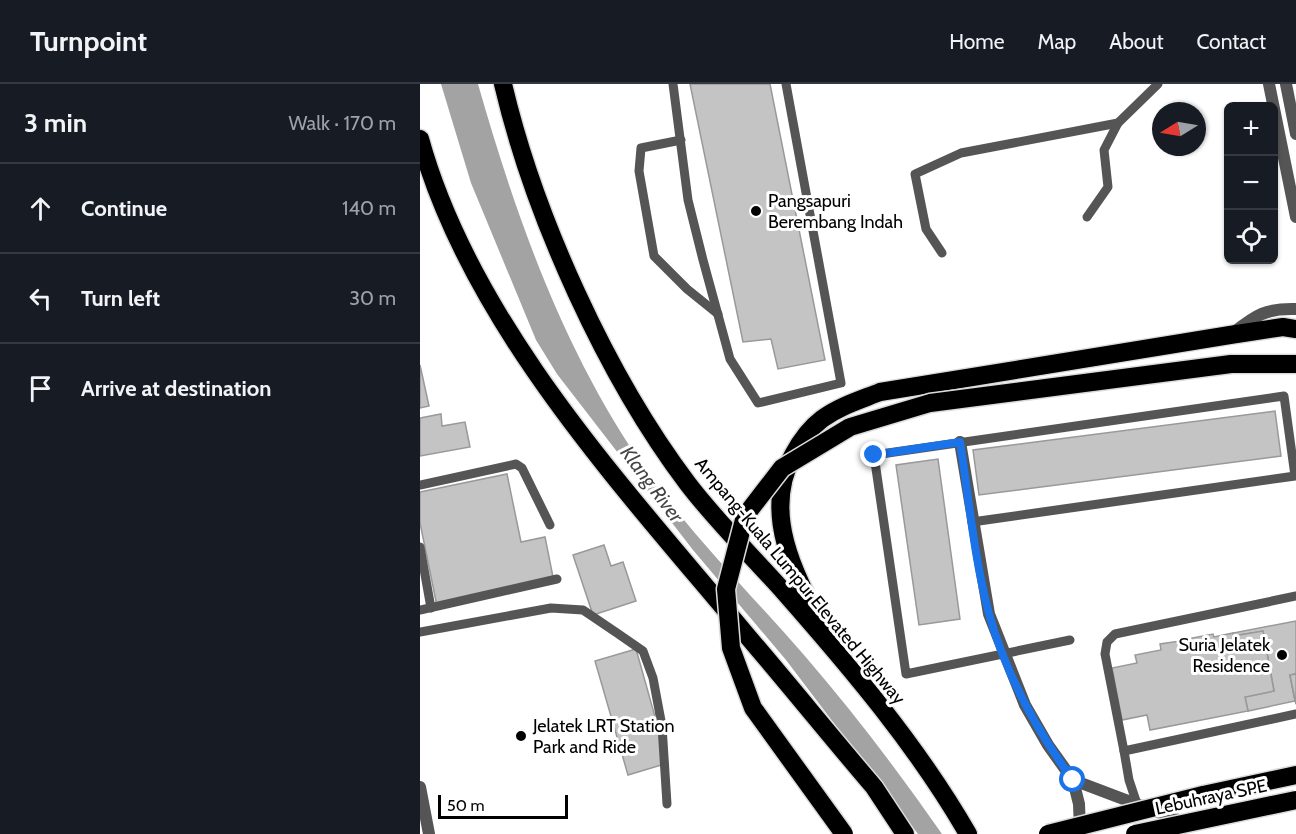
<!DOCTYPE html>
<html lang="en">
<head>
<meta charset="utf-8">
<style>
	:root { --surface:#171b24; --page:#20242c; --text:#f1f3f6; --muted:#9ea1a6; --line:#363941 }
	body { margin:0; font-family:Cabin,sans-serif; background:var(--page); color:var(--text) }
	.controls { position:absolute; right:18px; top:18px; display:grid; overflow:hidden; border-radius:9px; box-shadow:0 2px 4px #0004 }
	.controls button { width:54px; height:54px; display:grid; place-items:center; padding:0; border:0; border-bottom:2px solid var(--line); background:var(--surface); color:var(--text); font:30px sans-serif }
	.compass { position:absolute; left:732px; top:18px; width:54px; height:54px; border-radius:50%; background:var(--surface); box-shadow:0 2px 4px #0004; rotate:259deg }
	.scale { position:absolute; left:18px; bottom:15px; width:130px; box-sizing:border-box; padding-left:6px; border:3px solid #000; border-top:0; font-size:16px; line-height:21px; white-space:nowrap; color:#000; -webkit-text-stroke:4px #fff; paint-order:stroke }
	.stop { position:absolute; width:18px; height:18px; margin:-14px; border:4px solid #1a73e8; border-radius:50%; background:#fff }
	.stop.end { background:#1a73e8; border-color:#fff; box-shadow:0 2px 6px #0008 }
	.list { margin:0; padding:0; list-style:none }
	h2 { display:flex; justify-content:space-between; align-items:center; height:78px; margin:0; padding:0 24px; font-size:26px }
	h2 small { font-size:20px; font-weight:400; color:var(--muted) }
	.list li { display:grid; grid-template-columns:39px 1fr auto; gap:18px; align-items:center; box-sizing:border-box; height:90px; padding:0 24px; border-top:2px solid var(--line) }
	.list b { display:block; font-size:22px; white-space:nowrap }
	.list em { font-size:20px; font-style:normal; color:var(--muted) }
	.icon { flex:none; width:33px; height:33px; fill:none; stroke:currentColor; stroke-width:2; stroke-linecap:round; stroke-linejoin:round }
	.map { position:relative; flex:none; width:876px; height:750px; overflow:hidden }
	header { display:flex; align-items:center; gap:36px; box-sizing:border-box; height:84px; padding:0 30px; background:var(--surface); border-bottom:2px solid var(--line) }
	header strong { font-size:28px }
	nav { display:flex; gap:33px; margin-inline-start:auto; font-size:21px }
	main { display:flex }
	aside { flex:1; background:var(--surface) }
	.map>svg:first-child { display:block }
	.water { fill:#a3a3a3 }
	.building { fill:#c4c4c4; stroke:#999; stroke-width:1.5 }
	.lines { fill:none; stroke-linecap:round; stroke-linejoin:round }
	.motorway-casing { stroke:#dbdbdb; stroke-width:21 }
	.service { stroke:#555; stroke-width:9 }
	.minor { stroke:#555; stroke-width:12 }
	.motorway { stroke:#000; stroke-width:18 }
	.motorway-bridge-casing { stroke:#dbdbdb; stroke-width:21; stroke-linecap:butt }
	.motorway-bridge { stroke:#000; stroke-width:18 }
	.route { stroke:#1a73e8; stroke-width:8 }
	.poi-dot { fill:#000; stroke:#fff; stroke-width:2 }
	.labels { text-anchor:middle; stroke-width:6; stroke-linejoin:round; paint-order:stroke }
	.poi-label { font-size:18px; fill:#000; stroke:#fff; text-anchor:start }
	.street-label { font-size:18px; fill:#000; stroke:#fff }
	.water-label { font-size:20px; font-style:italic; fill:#444; stroke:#fff }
</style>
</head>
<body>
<header>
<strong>Turnpoint</strong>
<nav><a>Home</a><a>Map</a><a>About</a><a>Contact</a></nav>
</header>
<main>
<aside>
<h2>3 min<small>Walk · 170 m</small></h2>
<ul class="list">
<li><svg class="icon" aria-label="ahead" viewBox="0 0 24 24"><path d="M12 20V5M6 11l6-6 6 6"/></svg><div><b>Continue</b></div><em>140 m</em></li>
<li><svg class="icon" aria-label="left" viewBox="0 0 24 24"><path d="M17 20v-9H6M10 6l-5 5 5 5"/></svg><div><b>Turn left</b></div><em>30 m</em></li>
<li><svg class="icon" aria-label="arrive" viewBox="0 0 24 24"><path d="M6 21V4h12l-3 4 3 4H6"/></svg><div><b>Arrive at destination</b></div></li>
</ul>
</aside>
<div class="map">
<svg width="876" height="750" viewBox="0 0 876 750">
	<rect width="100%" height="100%" fill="#fff"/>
	<path class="water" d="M21 0H58C97 136 145 272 228 389 274 454 331 510 384 571 434 629 478 687 522 750H498L366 576 273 466 137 290 116 256 51 99Z"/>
	<g class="building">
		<polygon points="270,0 350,0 405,276 358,285 351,255 323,258"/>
		<polygon points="0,281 9,322 0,324"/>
		<polygon points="855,327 861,372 559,411 553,366"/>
		<polygon points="21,330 22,342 45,338 50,363 0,372 0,334"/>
		<polygon points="518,375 540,535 499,541 476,381"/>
		<polygon points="87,390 101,458 125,453 134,498 17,522 0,439 0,408"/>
		<polygon points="184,461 191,482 203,478 216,517 173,531 153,471"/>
		<polygon points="876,537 876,590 870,591 875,617 828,627 825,613 854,607 843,547 813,552 813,549"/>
		<polygon points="843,547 854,607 825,613 828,627 730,646 727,631 702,636 692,584 717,579 715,571 741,566 740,560 760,557 761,562 773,560 772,554 793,550 794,553 813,549 813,552"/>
		<polygon points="216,565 248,679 208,691 175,577"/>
		<polygon points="876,590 876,620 870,591"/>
		<polygon points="876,590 876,620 870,591"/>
		<polygon points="876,590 876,620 870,591"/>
	</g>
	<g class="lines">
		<g class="motorway-casing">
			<g id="motorway">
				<path d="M83 0C114 132 187 293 268 400 297 438 333 473 365 509 431 584 498 663 548 750"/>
				<path d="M0 55C52 243 207 407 329 554 371 603 412 654 454 703L485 750"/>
				<path d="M401 540C374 489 342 429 373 371 380 358 390 344 402 335 420 322 440 316 460 308L810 251 863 243 876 245"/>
				<polyline points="783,711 876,691"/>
			</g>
		</g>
		<g class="service">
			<polyline points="253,0 268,116 283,176 310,275 338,319 421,299 366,0"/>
			<polyline points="261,56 221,64 219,87 234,172 267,205 298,230"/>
			<polyline points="667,133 688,103 684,66 698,39"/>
			<polyline points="522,169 506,145 495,90 541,69 698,39 738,0"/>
			<polyline points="0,401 96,380 102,384 130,441"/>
			<polyline points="552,438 875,392 864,312 454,371 486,590 650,556"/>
			<polyline points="0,463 11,524"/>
			<polyline points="0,526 137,495"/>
			<polyline points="0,548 131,524 163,526 197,549 223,567 233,594 242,642 247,720"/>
			<polyline points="704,667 685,570 687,558 695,550 876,512"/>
			<polyline points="718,723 709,696 704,667 876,630"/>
		</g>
		<g class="minor">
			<polyline points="849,0 876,133"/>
			<polyline points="866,0 876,50"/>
			<path d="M813 249C836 231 846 224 876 225"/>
			<polyline points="540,358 569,530 605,621 628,661 653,696 659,720 660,747"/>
			<polyline points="653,696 764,738"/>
			<polyline points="0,703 9,750"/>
		</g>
		<use href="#motorway" class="motorway"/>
		<g class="motorway-bridge-casing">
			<g id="motorway-bridge">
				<polyline points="424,750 333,624 311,564 306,505 325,432 362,384 430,343 510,319 811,280 876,280"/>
				<polyline points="628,750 783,711"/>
				<polyline points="715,750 876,716"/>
			</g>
		</g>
		<use href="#motorway-bridge" class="motorway-bridge"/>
	</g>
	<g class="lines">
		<path class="route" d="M454 371 540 358C549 415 554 474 569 530 586 590 616 646 653 696"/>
	</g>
	<g class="poi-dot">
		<circle cx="336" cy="127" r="6"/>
		<circle cx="862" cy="571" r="6"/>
		<circle cx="101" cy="652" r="6"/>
	</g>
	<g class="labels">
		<g class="poi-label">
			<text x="348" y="123">Pangsapuri<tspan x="348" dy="21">Berembang Indah</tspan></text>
			<text x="850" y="567" text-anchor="end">Suria Jelatek<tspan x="850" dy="21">Residence</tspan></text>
			<text x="113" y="648">Jelatek LRT Station<tspan x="113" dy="21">Park and Ride</tspan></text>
		</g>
		<g class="street-label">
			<text transform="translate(380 497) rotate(50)" y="6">Ampang-Kuala Lumpur Elevated Highway</text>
			<text transform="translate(791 713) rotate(-12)" y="6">Lebuhraya SPE</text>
		</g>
		<g class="water-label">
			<text transform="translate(232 400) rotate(53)" y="7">Klang River</text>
		</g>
	</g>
</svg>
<div class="controls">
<button>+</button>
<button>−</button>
<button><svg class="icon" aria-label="locate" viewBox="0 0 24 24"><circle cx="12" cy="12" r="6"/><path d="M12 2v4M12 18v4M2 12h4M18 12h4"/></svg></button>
</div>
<svg class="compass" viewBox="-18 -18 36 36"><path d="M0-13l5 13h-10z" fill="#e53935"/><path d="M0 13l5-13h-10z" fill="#9ea1a6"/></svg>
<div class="scale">50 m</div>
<div class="stop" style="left:653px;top:696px"></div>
<div class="stop end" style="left:454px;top:371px"></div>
</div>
</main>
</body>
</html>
